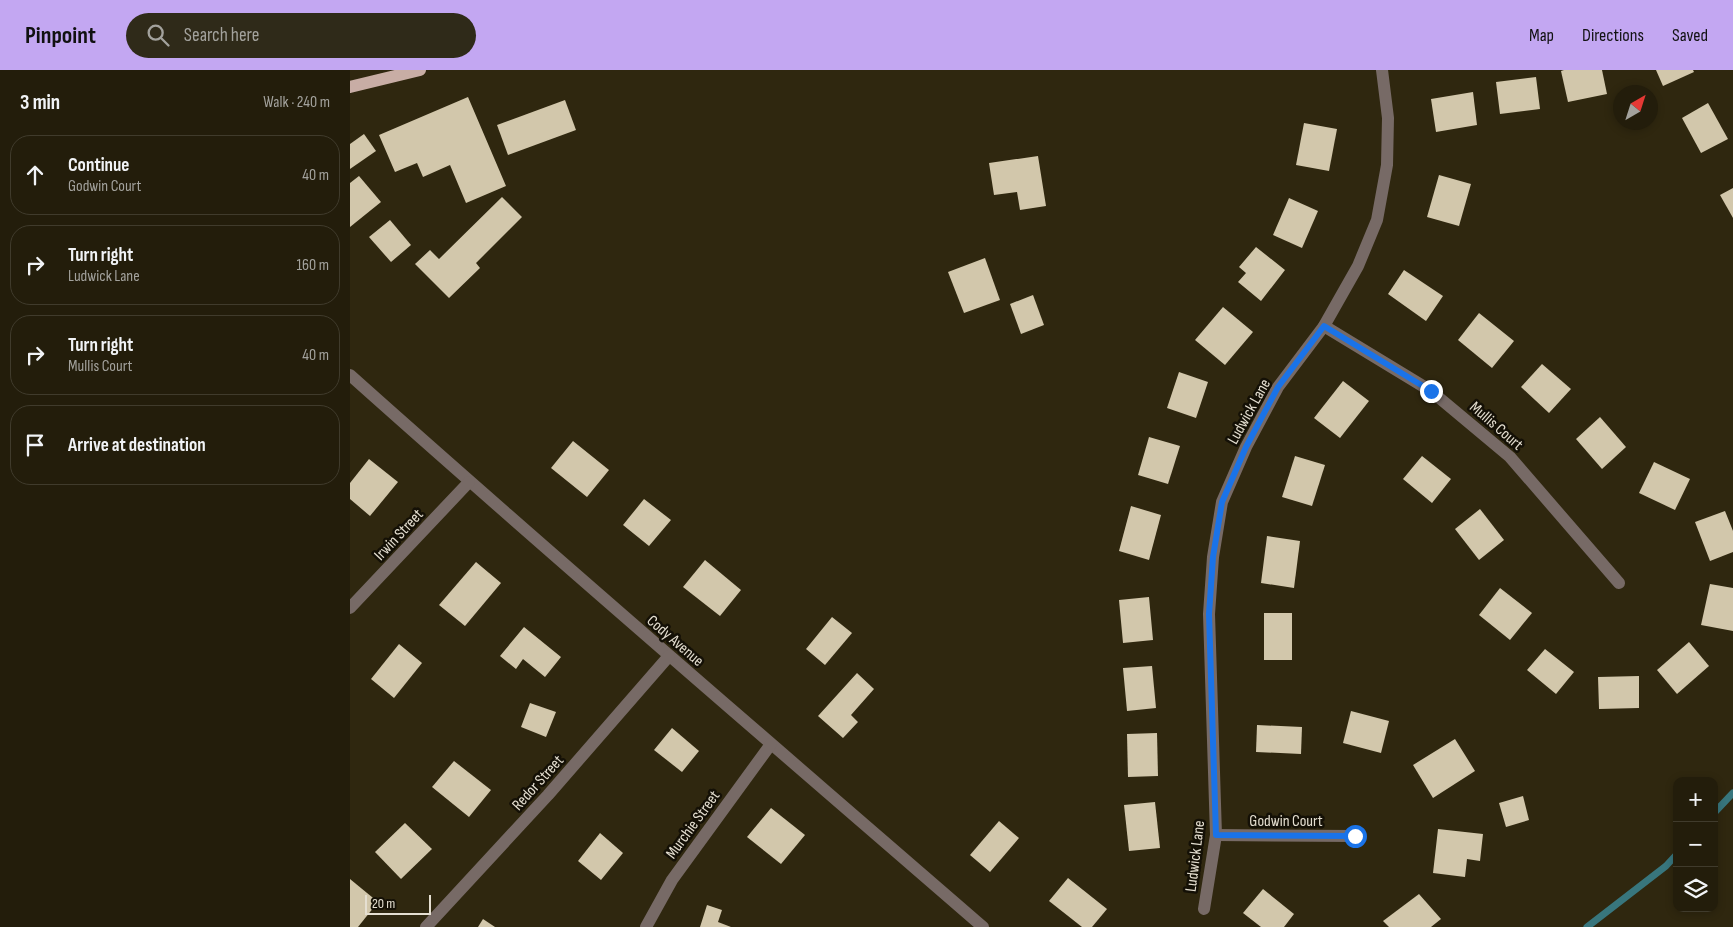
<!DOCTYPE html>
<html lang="en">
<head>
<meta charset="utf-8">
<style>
	:root { --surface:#231d0b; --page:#2f2a19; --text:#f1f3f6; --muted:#a3a29d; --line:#403b2c; --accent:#c3a7f2 }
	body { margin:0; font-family:"Sofia Sans Condensed",sans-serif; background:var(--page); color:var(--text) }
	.controls { position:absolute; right:15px; bottom:15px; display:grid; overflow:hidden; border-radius:10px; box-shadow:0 2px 8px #0003 }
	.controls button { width:45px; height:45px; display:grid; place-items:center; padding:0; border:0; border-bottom:1px solid var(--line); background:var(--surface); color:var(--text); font:25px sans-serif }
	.compass { position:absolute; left:1263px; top:15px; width:45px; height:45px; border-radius:50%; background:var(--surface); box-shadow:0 2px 8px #0003; rotate:39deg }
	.scale { position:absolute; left:15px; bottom:12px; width:66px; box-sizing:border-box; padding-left:5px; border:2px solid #e5dfd1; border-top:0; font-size:14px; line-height:18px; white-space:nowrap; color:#e5dfd1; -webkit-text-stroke:4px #141006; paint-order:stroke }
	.stop { position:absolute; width:15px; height:15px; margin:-11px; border:4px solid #1a73e8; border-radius:50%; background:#fff }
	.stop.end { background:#1a73e8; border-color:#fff; box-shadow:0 1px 5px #0008 }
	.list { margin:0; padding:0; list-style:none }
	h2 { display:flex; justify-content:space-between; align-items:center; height:65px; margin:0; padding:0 20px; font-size:21px }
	h2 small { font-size:16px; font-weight:400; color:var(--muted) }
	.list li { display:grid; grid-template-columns:32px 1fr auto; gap:15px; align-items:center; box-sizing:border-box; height:80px; margin:0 10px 10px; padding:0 10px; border:1px solid var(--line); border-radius:20px }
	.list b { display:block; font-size:19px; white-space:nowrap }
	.list p { margin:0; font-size:16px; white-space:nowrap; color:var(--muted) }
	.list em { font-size:16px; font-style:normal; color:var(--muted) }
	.icon { flex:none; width:28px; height:28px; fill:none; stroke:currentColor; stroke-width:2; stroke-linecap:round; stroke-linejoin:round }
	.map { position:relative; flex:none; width:1383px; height:857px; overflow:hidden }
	header { display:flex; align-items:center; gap:30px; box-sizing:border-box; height:70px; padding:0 25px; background:var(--accent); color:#111 }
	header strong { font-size:24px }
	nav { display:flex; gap:28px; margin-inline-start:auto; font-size:18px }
	.search { width:350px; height:45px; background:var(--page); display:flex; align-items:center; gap:12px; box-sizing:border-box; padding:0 18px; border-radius:28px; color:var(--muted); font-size:19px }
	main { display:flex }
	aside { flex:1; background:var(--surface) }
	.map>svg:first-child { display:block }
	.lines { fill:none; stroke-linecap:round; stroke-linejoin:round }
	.stream { stroke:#38767d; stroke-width:7 }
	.building { fill:#d2c7ab }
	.minor { stroke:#776a66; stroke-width:12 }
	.major { stroke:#c8ada5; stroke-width:12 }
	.route { stroke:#1a73e8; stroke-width:6 }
	.labels { text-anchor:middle; stroke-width:5; stroke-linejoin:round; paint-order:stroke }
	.street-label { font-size:16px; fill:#e5dfd1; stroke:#141006 }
</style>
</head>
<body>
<header>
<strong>Pinpoint</strong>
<div class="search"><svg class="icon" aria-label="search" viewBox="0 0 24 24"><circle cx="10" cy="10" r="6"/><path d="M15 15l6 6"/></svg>Search here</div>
<nav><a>Map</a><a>Directions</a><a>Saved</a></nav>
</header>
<main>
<aside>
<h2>3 min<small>Walk · 240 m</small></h2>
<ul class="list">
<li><svg class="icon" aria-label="ahead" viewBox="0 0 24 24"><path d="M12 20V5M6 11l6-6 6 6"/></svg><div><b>Continue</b><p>Godwin Court</p></div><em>40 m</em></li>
<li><svg class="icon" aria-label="right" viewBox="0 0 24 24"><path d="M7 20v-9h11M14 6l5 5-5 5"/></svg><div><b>Turn right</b><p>Ludwick Lane</p></div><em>160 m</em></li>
<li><svg class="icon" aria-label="right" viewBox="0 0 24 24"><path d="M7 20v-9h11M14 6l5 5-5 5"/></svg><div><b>Turn right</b><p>Mullis Court</p></div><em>40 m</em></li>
<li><svg class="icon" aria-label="arrive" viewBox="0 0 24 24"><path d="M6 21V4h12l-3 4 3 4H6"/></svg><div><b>Arrive at destination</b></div></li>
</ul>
</aside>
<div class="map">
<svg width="1383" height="857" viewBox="0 0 1383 857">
	<rect width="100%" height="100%" fill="#2f270f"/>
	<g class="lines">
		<g class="stream">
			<polyline points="1364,743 1383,723"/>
			<polyline points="1237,857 1316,796 1327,784"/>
		</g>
	</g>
	<g class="building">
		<polygon points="1214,0 1252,0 1257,24 1218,32 1211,1"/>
		<polygon points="1306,0 1343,0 1344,2 1313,16"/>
		<polygon points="1186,7 1190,39 1150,44 1146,12"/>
		<polygon points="1123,22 1127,55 1086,62 1081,29"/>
		<polygon points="118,27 156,116 116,133 100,95 73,107 67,93 45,102 29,65"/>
		<polygon points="215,30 226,60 158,85 147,55"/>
		<polygon points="1358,33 1378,69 1351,83 1332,48"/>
		<polygon points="954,53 987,59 979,101 946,95"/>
		<polygon points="14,64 26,81 0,99 0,74"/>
		<polygon points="688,86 696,136 670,140 667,122 644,125 639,93"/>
		<polygon points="1089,105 1121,114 1109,156 1077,147"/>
		<polygon points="9,106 31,132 0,157 0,113"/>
		<polygon points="1383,118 1383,148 1370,125"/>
		<polygon points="152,127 172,147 126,193 130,198 99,228 65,194 80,180 89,189"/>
		<polygon points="939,128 968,141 952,178 923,165"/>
		<polygon points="40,150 61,175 41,192 19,167"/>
		<polygon points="906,177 935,200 911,231 888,212 896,203 889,197"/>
		<polygon points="635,188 650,230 614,243 598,202"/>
		<polygon points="1054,200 1093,226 1076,251 1038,224"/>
		<polygon points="683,225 694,255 671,264 660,234"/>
		<polygon points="873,237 903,262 875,295 845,270"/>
		<polygon points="1129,243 1164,271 1142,298 1108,270"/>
		<polygon points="1192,294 1221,319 1199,343 1171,317"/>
		<polygon points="829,302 858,312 846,348 817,338"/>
		<polygon points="993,311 1019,331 990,368 964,348"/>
		<polygon points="1250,347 1276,377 1252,399 1226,369"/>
		<polygon points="799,367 830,376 818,414 788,405"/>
		<polygon points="223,371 259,400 237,427 201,398"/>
		<polygon points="945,386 975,395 962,436 932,427"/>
		<polygon points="1072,386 1101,409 1082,433 1053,409"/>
		<polygon points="19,389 48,412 20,446 0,429 0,413"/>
		<polygon points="1304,392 1340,409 1325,440 1289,423"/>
		<polygon points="294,429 321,450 299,476 273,455"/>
		<polygon points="781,436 811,445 799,490 769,481"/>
		<polygon points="1130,439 1154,470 1129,490 1105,459"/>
		<polygon points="1375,441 1383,461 1383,482 1360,491 1345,452"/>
		<polygon points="917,466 950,471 944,518 911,513"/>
		<polygon points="355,490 391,520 370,546 333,517"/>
		<polygon points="126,492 151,513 115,556 89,535"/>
		<polygon points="1360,514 1383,518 1383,561 1351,555"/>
		<polygon points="1150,518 1182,543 1160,570 1129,545"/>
		<polygon points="799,527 803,570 773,573 769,530"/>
		<rect x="914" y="543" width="28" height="47"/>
		<polygon points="482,547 502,563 475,595 456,579"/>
		<polygon points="174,557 211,587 195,607 173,589 166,599 150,586"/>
		<polygon points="1339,572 1359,596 1327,624 1307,600"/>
		<polygon points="49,574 72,593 44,628 21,609"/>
		<polygon points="1195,579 1224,602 1206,624 1177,600"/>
		<polygon points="802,596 806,638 777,641 773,598"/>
		<polygon points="507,603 524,619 501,645 508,652 493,668 468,646"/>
		<polygon points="1289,606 1289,638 1249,639 1248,607"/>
		<polygon points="180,633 206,642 196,667 171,657"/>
		<polygon points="1001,641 1039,651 1031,683 993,673"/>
		<polygon points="907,655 952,657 951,684 906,682"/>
		<polygon points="322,658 349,681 332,702 304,680"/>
		<polygon points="807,663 808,706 778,707 777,664"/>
		<polygon points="1105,669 1125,701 1083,728 1063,695"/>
		<polygon points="104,691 141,720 119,747 82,717"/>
		<polygon points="1173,726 1179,750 1156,757 1149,733"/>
		<polygon points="805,732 810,778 779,781 774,735"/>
		<polygon points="421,738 455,765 431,794 397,767"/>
		<polygon points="649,751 669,768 640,802 620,785"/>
		<polygon points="55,753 82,779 51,809 25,782"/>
		<polygon points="1088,759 1133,764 1130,791 1117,789 1115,807 1083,803"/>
		<polygon points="250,763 273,783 251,810 228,791"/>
		<polygon points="718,808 757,839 742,857 732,857 699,831"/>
		<polygon points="0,809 28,832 8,857 0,857"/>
		<polygon points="913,819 944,844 934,857 911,857 893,843"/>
		<polygon points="1069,824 1091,849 1081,857 1039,857 1033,851"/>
		<polygon points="357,835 372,840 368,852 381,857 350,857"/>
		<polygon points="133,849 145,857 128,857"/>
	</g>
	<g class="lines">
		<g class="minor">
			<polyline points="974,256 1081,321 1160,387 1269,513"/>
			<path d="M0 305C209 492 422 674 633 857"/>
			<polyline points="0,538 119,412"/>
			<polyline points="866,765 1005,766"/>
			<polyline points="854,839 866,765 859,544 863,487 872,432 896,377 928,317 974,256 1008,196 1027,150 1037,95 1038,48 1032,0"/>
			<polyline points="76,857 198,725 319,586"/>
			<polyline points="296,857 322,810 421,674"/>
		</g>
		<polyline class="major" points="0,17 70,0"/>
	</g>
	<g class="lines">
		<polyline class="route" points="1005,766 866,765 859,544 863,487 872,432 896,377 928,317 974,256 1081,321"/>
	</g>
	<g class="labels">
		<g class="street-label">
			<text transform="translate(898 341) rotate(-61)" y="6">Ludwick Lane</text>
			<text transform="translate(1147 355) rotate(41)" y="6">Mullis Court</text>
			<text transform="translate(48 464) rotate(-47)" y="6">Irwin Street</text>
			<text transform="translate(326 570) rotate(41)" y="6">Cody Avenue</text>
			<text transform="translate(187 712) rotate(-48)" y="6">Redor Street</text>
			<text x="936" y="756">Godwin Court</text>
			<text transform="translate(342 754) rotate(-54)" y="6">Murchie Street</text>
			<text transform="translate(844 786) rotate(-83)" y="6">Ludwick Lane</text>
		</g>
	</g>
</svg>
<div class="controls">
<button>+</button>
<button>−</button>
<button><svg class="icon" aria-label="layers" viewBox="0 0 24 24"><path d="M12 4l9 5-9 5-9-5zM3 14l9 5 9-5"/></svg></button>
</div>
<svg class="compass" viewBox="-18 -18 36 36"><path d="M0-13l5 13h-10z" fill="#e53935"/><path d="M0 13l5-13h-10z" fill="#a3a29d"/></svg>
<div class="scale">20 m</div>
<div class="stop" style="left:1005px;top:766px"></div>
<div class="stop end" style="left:1081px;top:321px"></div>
</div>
</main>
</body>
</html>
